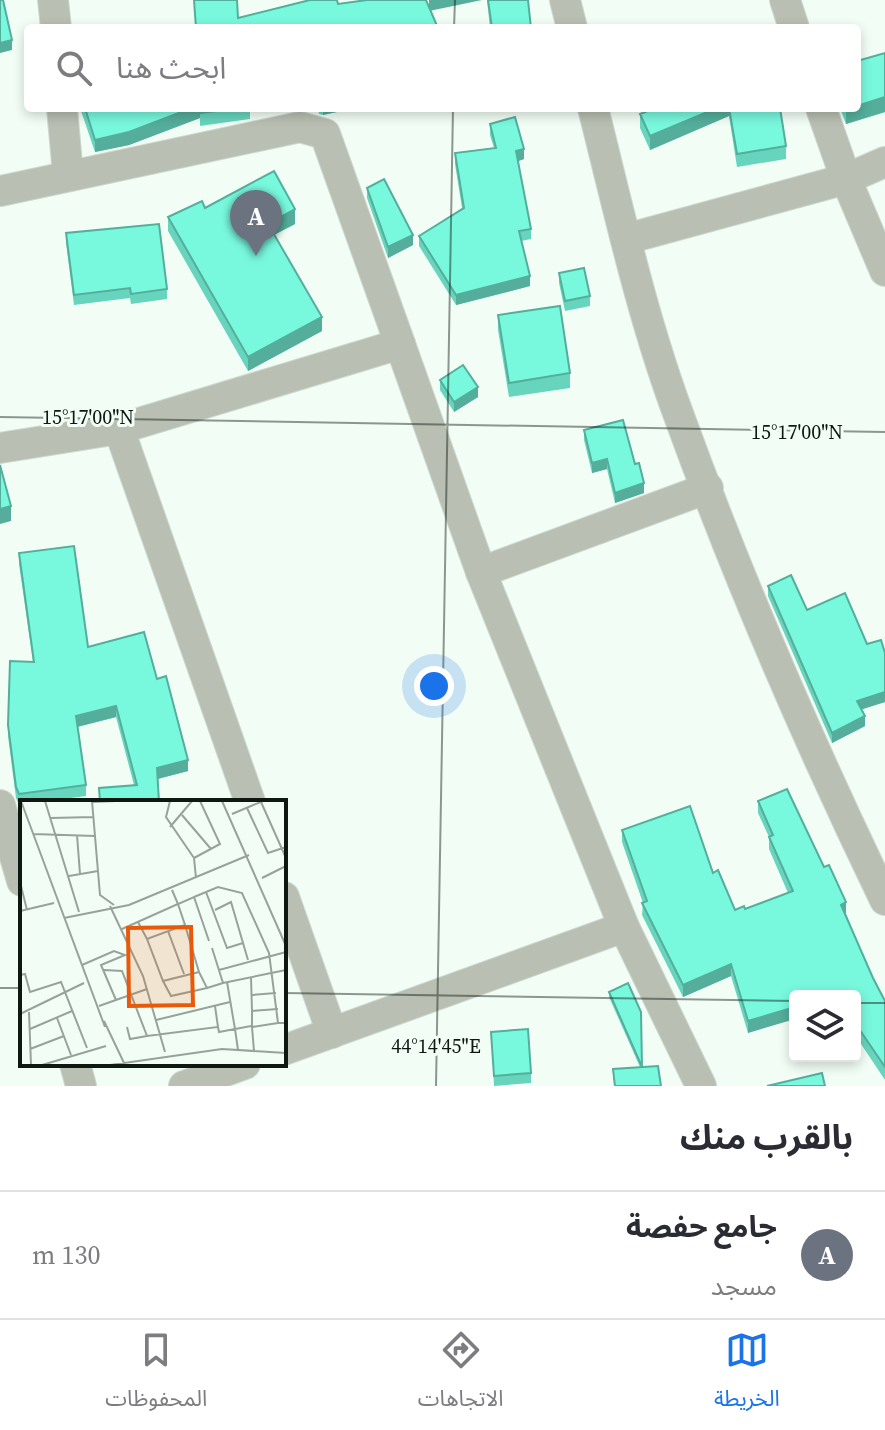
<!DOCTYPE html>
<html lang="ar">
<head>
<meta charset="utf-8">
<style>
	:root { --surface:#fff; --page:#f2f2f3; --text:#2b2b33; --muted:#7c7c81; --line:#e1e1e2; --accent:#1a73e8 }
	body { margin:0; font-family:"Source Serif 4","Noto Sans Arabic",serif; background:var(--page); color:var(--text); direction:rtl }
	.controls { position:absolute; right:24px; bottom:24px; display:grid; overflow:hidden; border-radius:8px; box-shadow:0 4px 12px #0003 }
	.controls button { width:72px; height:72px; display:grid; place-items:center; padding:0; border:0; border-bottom:2px solid var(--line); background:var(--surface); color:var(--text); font:40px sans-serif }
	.you { position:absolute; left:434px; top:686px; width:28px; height:28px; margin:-20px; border:6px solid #fff; border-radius:50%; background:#1a73e8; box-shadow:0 0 0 12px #1a73e833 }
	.badge { display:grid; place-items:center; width:52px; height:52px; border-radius:50%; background:var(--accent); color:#fff; font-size:26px; font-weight:700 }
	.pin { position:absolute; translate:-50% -66px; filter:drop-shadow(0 2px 4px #0008) }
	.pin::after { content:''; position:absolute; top:42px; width:28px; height:24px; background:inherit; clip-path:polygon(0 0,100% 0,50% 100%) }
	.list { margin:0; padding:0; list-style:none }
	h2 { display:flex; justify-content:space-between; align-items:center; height:104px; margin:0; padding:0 32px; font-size:34px }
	h2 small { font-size:26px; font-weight:400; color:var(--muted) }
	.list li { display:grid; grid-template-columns:52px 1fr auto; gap:24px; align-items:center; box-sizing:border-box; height:128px; padding:0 32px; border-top:2px solid var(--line) }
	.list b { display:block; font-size:30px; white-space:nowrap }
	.list p { margin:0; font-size:26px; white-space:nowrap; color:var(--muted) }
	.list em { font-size:26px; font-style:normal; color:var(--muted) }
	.icon { flex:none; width:44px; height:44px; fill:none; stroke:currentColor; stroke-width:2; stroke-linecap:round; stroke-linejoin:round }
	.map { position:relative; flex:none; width:885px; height:1086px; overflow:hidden; direction:ltr }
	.search { position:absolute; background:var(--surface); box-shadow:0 4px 12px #0003; left:24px; right:24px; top:24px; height:88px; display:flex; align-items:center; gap:20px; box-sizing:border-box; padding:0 28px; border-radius:8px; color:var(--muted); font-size:30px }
	.sheet { height:232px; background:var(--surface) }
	nav { display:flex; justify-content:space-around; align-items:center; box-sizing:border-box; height:112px; border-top:2px solid var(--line); background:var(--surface); font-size:22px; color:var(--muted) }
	nav a { display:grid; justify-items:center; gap:4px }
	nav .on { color:var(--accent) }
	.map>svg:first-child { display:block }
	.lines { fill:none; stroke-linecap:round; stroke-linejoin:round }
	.minor-casing { stroke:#ced9d1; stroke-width:32 }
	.minor { stroke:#b9bfb2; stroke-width:30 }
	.wall { fill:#67d5be }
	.shaded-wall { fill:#54ae9b }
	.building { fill:#78f8dd; stroke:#54ae9b; stroke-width:2 }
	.ticks { fill:none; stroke:#0e1811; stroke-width:2; stroke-opacity:0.45 }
	.inset-road { fill:none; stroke:#97a29a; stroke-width:2 }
	.view { fill:#e8590c; fill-opacity:0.15; stroke:#e8590c; stroke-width:4 }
	.inset-edge { fill:none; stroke:#0e1811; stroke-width:4 }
	.ticks-label { font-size:20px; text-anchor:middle; fill:#0e1811; stroke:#f2fef5; stroke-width:6; stroke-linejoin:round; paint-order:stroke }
</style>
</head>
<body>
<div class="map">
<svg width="885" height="1086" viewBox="0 0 885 1086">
	<rect width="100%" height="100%" fill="#f2fef5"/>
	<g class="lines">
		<g class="minor-casing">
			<g id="minor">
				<polyline points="53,0 56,28"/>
				<polyline points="565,0 572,28"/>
				<polyline points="785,0 794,28"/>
				<polyline points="62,108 68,175"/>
				<path d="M593 108C619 211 642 317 679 416 739 581 809 743 885 900"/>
				<polyline points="821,108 846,179 885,271"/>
				<polyline points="0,191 300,127 325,134 400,344"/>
				<polyline points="626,239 846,179 885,162"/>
				<polyline points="119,429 250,802"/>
				<polyline points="0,448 119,429 400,344 481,572 624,927"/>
				<polyline points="481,572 708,488"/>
				<polyline points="0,805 22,881"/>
				<polyline points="284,897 332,1033"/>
				<polyline points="284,1050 624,927 701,1086"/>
				<polyline points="75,1064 81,1086"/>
				<polyline points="184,1086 245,1064"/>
			</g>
		</g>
		<use href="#minor" class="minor"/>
	</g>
	<g class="wall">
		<polygon points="487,0 528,0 531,28 490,28"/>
		<polygon points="885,53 885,112 846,124 840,108 857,108"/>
		<polygon points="80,108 250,108 250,119 200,126 200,118 129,145 95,152"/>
		<polygon points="318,108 355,108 323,115 319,114"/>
		<polygon points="655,108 780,108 786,146 786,159 737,167 729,116 650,150 640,128 640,114"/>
		<polygon points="490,124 524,159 518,161 531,229 531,239 521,241 530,286 456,305 419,246 419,236 462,208 455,164 455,153 494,148 490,135"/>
		<polygon points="367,188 413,245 388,258 367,198"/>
		<polygon points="205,208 295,224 274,235 322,331 248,371 168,231 168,217"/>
		<polygon points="66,233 167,289 167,299 131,304 130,298 74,305 66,243"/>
		<polygon points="559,273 590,296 590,306 565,311 559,283"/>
		<polygon points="498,315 570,373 570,388 509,397 498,330"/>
		<polygon points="440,380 478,397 454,412 440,390"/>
		<polygon points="584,430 635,464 644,493 615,503 607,469 592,473 584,440"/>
		<polygon points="19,553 88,647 157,679 188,771 158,779 159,802 99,802 99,788 134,785 116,717 78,727 86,785 86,796 42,802 22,802 22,805 19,805 16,798 8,736 10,661 33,662 19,564"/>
		<polygon points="768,586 807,610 885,702 861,709 865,726 832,743 768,596"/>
		<polygon points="758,801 846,914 873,978 885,1001 885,1080 855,1035 855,996 795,996 748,1033 731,976 683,997 642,915 643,903 622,842 622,830 713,873 735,910 745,909 788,893 769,849 769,837 758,813"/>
		<polygon points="609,992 642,1067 661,1086 614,1086 613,1069 640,1067 609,997"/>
		<polygon points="491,1032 531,1073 531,1083 494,1086"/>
	</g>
	<g class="shaded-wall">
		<polygon points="429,0 482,0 429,11"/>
		<polygon points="12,40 12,50 0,53 0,43"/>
		<polygon points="885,97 885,112 846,124 846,109 857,108 857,106"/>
		<polygon points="192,108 200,108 200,118 129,145 95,152 95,140"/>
		<polygon points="323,108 355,108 323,115"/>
		<polygon points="717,108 729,108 729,116 650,150 650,136"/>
		<polygon points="524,149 524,159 516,162 516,151"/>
		<polygon points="295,209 295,224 268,238 268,224"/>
		<polygon points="413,235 413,245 388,258 388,247"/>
		<polygon points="530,276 530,286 456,305 456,295"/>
		<polygon points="322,317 322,331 248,371 248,357"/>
		<polygon points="478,387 478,397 454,412 454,402"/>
		<polygon points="607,459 607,469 592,473 592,463"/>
		<polygon points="644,483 644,493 615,503 615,493"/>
		<polygon points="11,506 11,521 0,524 0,509"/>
		<polygon points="885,692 885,702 857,711 857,701"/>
		<polygon points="116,706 116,717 76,727 76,716"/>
		<polygon points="865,716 865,726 832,743 832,733"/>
		<polygon points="188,760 188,771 157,779 157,768"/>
		<polygon points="846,902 846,914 841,917 841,905"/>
		<polygon points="731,964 731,976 683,997 683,985"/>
		<polygon points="795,1007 795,1019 748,1033 748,1021"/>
	</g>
	<g class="building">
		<polygon points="0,0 3,0 12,40 0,43"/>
		<polygon points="194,0 237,0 238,18 310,0 337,0 338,4 367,0 426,0 438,28 196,28"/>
		<polygon points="488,0 528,0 531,28 492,28"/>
		<polygon points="885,53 885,97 857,106 857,61"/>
		<polygon points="85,108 192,108 129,132 95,140"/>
		<polygon points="200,108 239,108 200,113"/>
		<polygon points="655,108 717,108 650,136 640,114"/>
		<polygon points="729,108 780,108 786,146 737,154"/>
		<polygon points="515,117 524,149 516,151 531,229 519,231 530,276 456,295 419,236 464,208 455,153 496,148 490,124"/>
		<polygon points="274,171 295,209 268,224 322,317 248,357 168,217 202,201 205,208"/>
		<polygon points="384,179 413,235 388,247 367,188"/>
		<polygon points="159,224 167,289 131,294 130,288 74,295 66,233"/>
		<polygon points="584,268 590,296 565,301 559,273"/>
		<polygon points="560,306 570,373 509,383 498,315"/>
		<polygon points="463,365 478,387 454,402 440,380"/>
		<polygon points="623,420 635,464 639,463 644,483 615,493 607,459 592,463 584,430"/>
		<polygon points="0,465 11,506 0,509"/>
		<polygon points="74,546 88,647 144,632 157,679 166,676 188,760 157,768 159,802 100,802 99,788 137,785 116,706 76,716 86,785 19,794 16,787 8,725 10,661 34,662 19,553"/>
		<polygon points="791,575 807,610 845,593 867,644 881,640 885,653 885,692 857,701 865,716 832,733 768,586"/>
		<polygon points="787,789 824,867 829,865 846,902 841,905 873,978 885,1001 885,1067 855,1023 855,996 795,996 795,1007 748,1021 731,964 683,985 642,903 647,901 622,830 690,806 713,873 718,870 735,910 744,906 745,909 793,891 769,837 773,835 758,801"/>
		<polygon points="628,983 641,1012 642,1067 609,992"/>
		<polygon points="528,1029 531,1073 494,1076 491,1032"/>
		<polygon points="658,1066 661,1086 615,1086 613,1069"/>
		<polygon points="822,1073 825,1086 767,1086"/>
	</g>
	<path class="ticks" d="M454 28 455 0M0 417 885 432M0 988H22M284 993 795 1001M855 1003H885M436 1086 453 108"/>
	<g transform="translate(20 800)">
		<rect width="266" height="266" fill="#f2fef5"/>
		<path class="inset-road" d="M1 1 85 227M25 1 59 112M72 1 80 95 94 105M150 1 146 17 174 58 176 78M202 1 266 146M72 2 96 1M241 2 266 58M227 8 248 53 266 47M212 14 243 1M162 15 191 49M31 18 74 17M150 27 172 1M13 34 75 36M57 35 60 74M174 58 200 44 180 1M49 76 78 71M242 78 266 66M0 82 7 110M186 92 207 148 223 143 228 160M174 97 198 87 222 93 249 153 258 223H266M90 106 123 176 145 252M195 110 211 102 223 143M0 111 34 103M44 118 109 105 229 55M118 122 127 139 165 125 158 104 174 97 189 141M102 129 158 104 152 90M148 131 164 174M127 139 143 181 179 172 165 125M62 165 94 151 105 155 81 165 96 200M84 170 102 171 127 236 110 239 107 227M199 170 266 152M0 175 5 174 10 192 41 182 67 248M231 177 232 211 258 209M143 181 151 196 187 188 179 172M203 183 266 170M187 188 203 183 192 148M232 195 256 193M79 206 127 189M232 211V227L258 223M9 212 11 265M0 214 64 183M37 218 51 255M136 220 210 202M84 221 105 265M198 227 199 232 215 229 207 182M232 227 234 251M10 229 52 211M127 236 198 227 195 206M10 249 44 236M218 250 215 229 231 226M22 265 86 246M90 265 202 249 266 253"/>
		<path class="view" d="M171 127 173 205 109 206 108 128Z"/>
		<rect width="266" height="266" class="inset-edge"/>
	</g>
	<g class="ticks-label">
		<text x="88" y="424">15°17'00"N</text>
		<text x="797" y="439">15°17'00"N</text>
		<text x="436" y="1053">44°14'45"E</text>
	</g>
</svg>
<div class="controls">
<button><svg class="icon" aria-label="layers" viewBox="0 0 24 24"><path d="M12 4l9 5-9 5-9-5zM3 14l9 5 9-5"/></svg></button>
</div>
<div class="you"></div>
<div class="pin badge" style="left:256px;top:256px;background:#6b7280">A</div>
<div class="search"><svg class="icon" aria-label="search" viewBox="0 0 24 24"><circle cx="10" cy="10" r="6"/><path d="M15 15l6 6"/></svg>ابحث هنا</div>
</div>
<section class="sheet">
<h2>بالقرب منك<small></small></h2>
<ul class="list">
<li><span class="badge" style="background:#6b7280">A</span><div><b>جامع حفصة</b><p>مسجد</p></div><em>130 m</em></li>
</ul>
</section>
<nav>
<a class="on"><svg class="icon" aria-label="map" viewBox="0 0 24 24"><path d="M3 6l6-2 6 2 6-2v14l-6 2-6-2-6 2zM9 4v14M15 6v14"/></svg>الخريطة</a>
<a><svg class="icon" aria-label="directions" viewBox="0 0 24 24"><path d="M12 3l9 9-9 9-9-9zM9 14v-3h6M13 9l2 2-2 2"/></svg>الاتجاهات</a>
<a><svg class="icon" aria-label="saved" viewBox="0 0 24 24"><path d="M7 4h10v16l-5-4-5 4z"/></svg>المحفوظات</a>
</nav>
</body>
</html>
